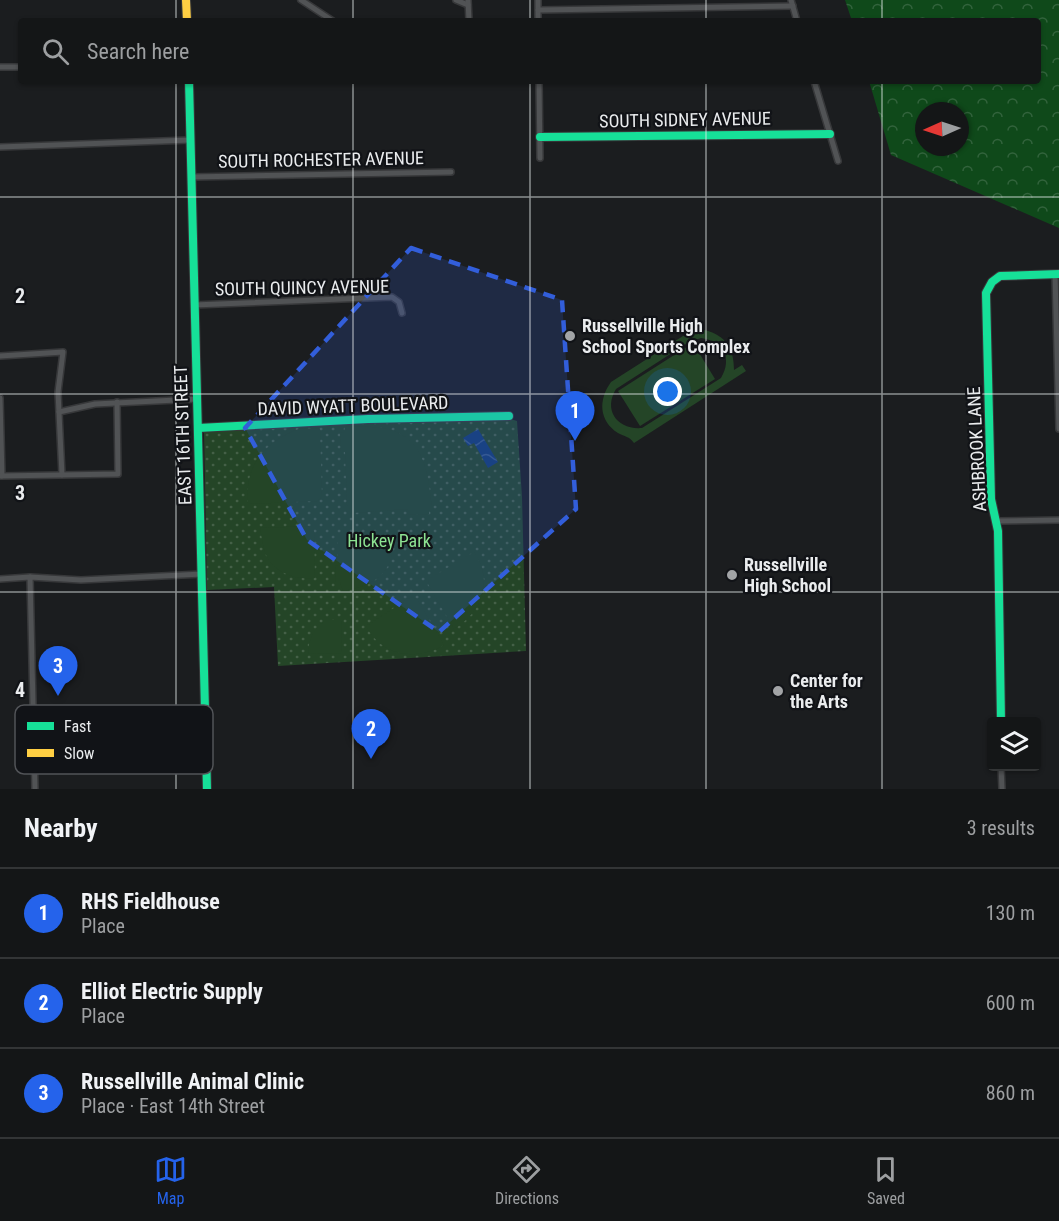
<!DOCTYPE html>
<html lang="en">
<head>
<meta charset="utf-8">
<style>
	:root { --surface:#141617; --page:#1d1f20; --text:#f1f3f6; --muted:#9d9fa1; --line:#333536; --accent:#2563eb }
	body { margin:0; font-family:"Roboto Condensed",sans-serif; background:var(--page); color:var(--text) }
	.controls { position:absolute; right:18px; bottom:18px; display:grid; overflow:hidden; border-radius:6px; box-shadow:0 2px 4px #0004 }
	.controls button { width:54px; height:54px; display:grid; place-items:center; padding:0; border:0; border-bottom:2px solid var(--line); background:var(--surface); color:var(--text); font:30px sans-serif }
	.compass { position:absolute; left:915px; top:102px; width:54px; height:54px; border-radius:50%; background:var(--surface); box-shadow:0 2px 4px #0004; rotate:267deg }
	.you { position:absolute; left:668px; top:392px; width:21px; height:21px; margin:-15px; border:4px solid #fff; border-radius:50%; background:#1a73e8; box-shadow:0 0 0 9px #1a73e833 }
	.badge { display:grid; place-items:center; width:39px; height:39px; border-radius:50%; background:var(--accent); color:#fff; font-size:20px; font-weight:700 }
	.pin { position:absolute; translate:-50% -50px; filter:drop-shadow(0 2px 3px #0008) }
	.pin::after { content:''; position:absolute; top:32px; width:21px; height:18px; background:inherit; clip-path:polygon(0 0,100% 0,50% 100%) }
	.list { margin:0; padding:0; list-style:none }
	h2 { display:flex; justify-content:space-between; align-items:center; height:78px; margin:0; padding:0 24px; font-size:26px }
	h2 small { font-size:20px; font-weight:400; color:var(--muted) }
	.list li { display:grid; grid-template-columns:39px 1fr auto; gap:18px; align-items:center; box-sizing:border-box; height:90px; padding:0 24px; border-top:2px solid var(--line) }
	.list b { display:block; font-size:22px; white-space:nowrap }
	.list p { margin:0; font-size:20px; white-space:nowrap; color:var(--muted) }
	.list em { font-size:20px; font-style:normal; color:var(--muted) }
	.icon { flex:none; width:33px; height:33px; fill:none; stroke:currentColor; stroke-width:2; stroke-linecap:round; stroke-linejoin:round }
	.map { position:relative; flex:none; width:1059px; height:789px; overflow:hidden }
	.search { position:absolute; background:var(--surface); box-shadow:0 2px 4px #0004; left:18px; right:18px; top:18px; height:66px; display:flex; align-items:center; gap:15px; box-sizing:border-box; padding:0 21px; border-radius:6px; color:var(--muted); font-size:22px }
	.sheet { height:348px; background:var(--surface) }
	nav { display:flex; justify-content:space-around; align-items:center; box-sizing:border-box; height:84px; border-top:2px solid var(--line); background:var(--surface); font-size:16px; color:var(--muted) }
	nav a { display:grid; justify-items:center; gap:3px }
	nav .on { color:var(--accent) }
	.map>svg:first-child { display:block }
	.forest { fill:url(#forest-crowns); fill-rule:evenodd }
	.park { fill:url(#park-dots) }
	.pitch { fill:#244527; fill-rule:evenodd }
	.water { fill:url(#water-waves) }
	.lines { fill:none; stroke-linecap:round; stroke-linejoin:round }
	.street-casing { stroke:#37383a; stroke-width:8 }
	.fast-casing { stroke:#37383a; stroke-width:10 }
	.slow-casing { stroke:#37383a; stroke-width:10 }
	.street { stroke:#515355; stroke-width:5 }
	.fast { stroke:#16e098; stroke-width:8 }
	.slow { stroke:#ffcf43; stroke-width:8 }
	.marked { fill:#325eda; fill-opacity:0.2; stroke:#325eda; stroke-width:4.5; stroke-dasharray:12 8; stroke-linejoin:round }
	.grid { fill:none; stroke:#eaecee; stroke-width:1.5; stroke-opacity:0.55 }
	.poi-dot { fill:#a2a4a6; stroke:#111317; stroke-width:2 }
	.labels { text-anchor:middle; stroke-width:4.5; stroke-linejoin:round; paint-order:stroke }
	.street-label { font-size:18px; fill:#eaecee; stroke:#111317 }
	.poi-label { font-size:18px; font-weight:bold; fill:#eaecee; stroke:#111317; text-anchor:start }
	.park-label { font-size:18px; fill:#8de292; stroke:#111317 }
	.key { fill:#111317; stroke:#525458; stroke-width:1.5 }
	.key-label { font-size:16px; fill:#eaecee }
	.grid-label { font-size:20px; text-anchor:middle; font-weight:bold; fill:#eaecee; stroke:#111317; stroke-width:4.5; stroke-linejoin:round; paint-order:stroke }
</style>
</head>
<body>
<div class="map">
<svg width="1059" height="789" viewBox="0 0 1059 789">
	<defs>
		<pattern id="forest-crowns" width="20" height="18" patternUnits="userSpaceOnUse" patternTransform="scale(1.5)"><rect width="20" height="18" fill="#0f491a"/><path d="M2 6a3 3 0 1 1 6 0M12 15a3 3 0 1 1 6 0" fill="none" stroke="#32633c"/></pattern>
		<pattern id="park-dots" width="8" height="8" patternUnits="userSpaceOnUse" patternTransform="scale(1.5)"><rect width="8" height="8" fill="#244527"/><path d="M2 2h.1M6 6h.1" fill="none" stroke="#446047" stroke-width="1.8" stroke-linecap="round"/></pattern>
		<pattern id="water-waves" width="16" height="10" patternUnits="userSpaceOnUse" patternTransform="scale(1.5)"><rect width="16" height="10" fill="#133b6e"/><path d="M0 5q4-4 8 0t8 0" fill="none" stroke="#365883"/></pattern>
	</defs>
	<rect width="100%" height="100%" fill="#1b1d1f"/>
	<path class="forest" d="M845 0H1059V228L891 155 869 81H1038V21H852ZM924 111H960V147H924Z"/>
	<polygon class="park" points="507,418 517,421 522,497 526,651 278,666 274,587 207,590 204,430"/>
	<g class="pitch">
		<path d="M705 330C726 336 734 348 734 370L742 365 746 371 634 443C629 436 625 437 618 433 599 421 598 400 611 382L683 336ZM701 338C723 341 733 358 721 378L642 428C617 430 603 410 616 389L689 342Z"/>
		<polygon points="693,343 715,379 640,426 618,391"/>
		<path d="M345 427C359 427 374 426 387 429 426 438 428 476 432 508L429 510V514L408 515V509L353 513 347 505 345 452H341L340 433 344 432Z"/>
		<path d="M301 428 320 429 322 497 317 501 248 504C248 497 247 488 249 480 254 453 277 437 301 428Z"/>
		<path d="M309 526 314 531 315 578C298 580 276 574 267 557 263 549 262 538 260 528Z"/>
		<path d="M383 530 384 535H393C395 571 378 585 343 591L340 582H336L335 566 338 565V538L344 534H369L370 531Z"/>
		<path d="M474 552C494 581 482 612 454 629L428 584 429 579Z"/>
		<path d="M411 597 417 599 444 645C417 661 382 657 366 626Z"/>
		<path d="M326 620H341L342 653 308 654C308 640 314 628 326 620Z"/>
	</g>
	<polygon class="water" points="478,429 498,462 488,468 474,443 468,446 463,438"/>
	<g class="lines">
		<g class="street-casing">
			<g id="street">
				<polyline points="301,0 333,21"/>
				<polyline points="456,0 468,5"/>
				<polyline points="468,0 469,21"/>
				<polyline points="538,0 538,21"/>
				<polyline points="791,0 797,21"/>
				<polyline points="538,10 793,6"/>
				<polyline points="0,67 21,67"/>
				<polyline points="539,81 540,158"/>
				<polyline points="814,81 838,161"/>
				<polyline points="0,147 190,140"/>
				<polyline points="191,177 451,172"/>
				<polyline points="1055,274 1059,429"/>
				<polyline points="194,305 392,297 399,302 402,313"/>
				<polyline points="0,356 63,352 58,392 62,475"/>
				<polyline points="0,398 2,476"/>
				<polyline points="59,412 95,404 197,399"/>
				<polyline points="0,476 118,474 117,402"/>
				<polyline points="996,521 1059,520"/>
				<polyline points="30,577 35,789"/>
				<polyline points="0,579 30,577 81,580 202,574"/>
				<polyline points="1001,766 1002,789"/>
			</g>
		</g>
		<g class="fast-casing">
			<g id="fast">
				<polyline points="189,81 207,789"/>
				<polyline points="540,137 830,134"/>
				<polyline points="198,428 368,419 509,416"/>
				<polyline points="1001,722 998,531 991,499 986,293 992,282 1000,276 1059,274"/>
			</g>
		</g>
		<g class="slow-casing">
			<polyline id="slow" points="186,0 187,21"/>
		</g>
		<use href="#street" class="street"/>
		<use href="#fast" class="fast"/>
		<use href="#slow" class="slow"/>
	</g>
	<path class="marked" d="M411 248 562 300 576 509 439 632 307 540 245 428Z"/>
	<path class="grid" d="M176 0V21M353 0V21M530 0V21M706 0V21M882 0V21M176 81V789M353 81V789M530 81V789M706 81V789M882 81V789M0 197H1059M0 394H1059M0 592H1059"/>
	<g class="poi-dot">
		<circle cx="570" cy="336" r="6"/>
		<circle cx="732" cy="575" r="6"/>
		<circle cx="778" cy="691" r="6"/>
	</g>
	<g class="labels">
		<g class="street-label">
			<text transform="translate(685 120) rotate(-1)" y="6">SOUTH SIDNEY AVENUE</text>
			<text transform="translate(321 160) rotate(-1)" y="6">SOUTH ROCHESTER AVENUE</text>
			<text transform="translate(302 288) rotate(-1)" y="6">SOUTH QUINCY AVENUE</text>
			<text transform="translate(353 406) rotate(-2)" y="6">DAVID WYATT BOULEVARD</text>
			<text transform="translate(183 435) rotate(-92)" y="6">EAST 16TH STREET</text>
			<text transform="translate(977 449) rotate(-93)" y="6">ASHBROOK LANE</text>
		</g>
		<g class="poi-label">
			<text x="582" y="332">Russellville High<tspan x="582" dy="21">School Sports Complex</tspan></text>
			<text x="744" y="571">Russellville<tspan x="744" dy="21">High School</tspan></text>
			<text x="790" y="687">Center for<tspan x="790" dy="21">the Arts</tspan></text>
		</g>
		<g class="park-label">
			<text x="389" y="547">Hickey Park</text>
		</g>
	</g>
	<rect x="15" y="705" width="198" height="69" rx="9" class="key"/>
	<rect x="27" y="722" width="27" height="8" fill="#16e098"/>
	<rect x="27" y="749" width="27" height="8" fill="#ffcf43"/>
	<g class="key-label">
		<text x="64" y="732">Fast</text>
		<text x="64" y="759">Slow</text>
	</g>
	<g class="grid-label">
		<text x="20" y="303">2</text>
		<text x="20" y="500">3</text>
		<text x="20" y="697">4</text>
	</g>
</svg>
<div class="controls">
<button><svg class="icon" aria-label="layers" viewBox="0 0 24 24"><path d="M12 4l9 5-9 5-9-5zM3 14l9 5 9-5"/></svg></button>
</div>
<svg class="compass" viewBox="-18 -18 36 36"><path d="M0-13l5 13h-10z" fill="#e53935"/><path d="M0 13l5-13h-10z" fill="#9d9fa1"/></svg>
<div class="you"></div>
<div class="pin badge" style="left:575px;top:441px">1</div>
<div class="pin badge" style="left:371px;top:759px">2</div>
<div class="pin badge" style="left:58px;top:696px">3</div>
<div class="search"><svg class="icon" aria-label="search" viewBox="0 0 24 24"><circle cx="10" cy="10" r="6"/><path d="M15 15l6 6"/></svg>Search here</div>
</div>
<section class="sheet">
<h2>Nearby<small>3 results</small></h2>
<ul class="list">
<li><span class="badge">1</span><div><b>RHS Fieldhouse</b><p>Place</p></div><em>130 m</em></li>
<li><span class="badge">2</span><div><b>Elliot Electric Supply</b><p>Place</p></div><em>600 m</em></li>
<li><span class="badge">3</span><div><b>Russellville Animal Clinic</b><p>Place · East 14th Street</p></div><em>860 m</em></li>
</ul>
</section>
<nav>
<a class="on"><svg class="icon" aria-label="map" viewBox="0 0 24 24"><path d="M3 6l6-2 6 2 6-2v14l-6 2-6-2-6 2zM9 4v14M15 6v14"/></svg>Map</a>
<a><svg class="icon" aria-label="directions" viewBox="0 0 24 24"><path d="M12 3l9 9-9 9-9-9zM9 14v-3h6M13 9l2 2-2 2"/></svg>Directions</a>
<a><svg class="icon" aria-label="saved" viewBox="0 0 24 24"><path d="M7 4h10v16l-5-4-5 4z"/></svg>Saved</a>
</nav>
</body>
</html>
